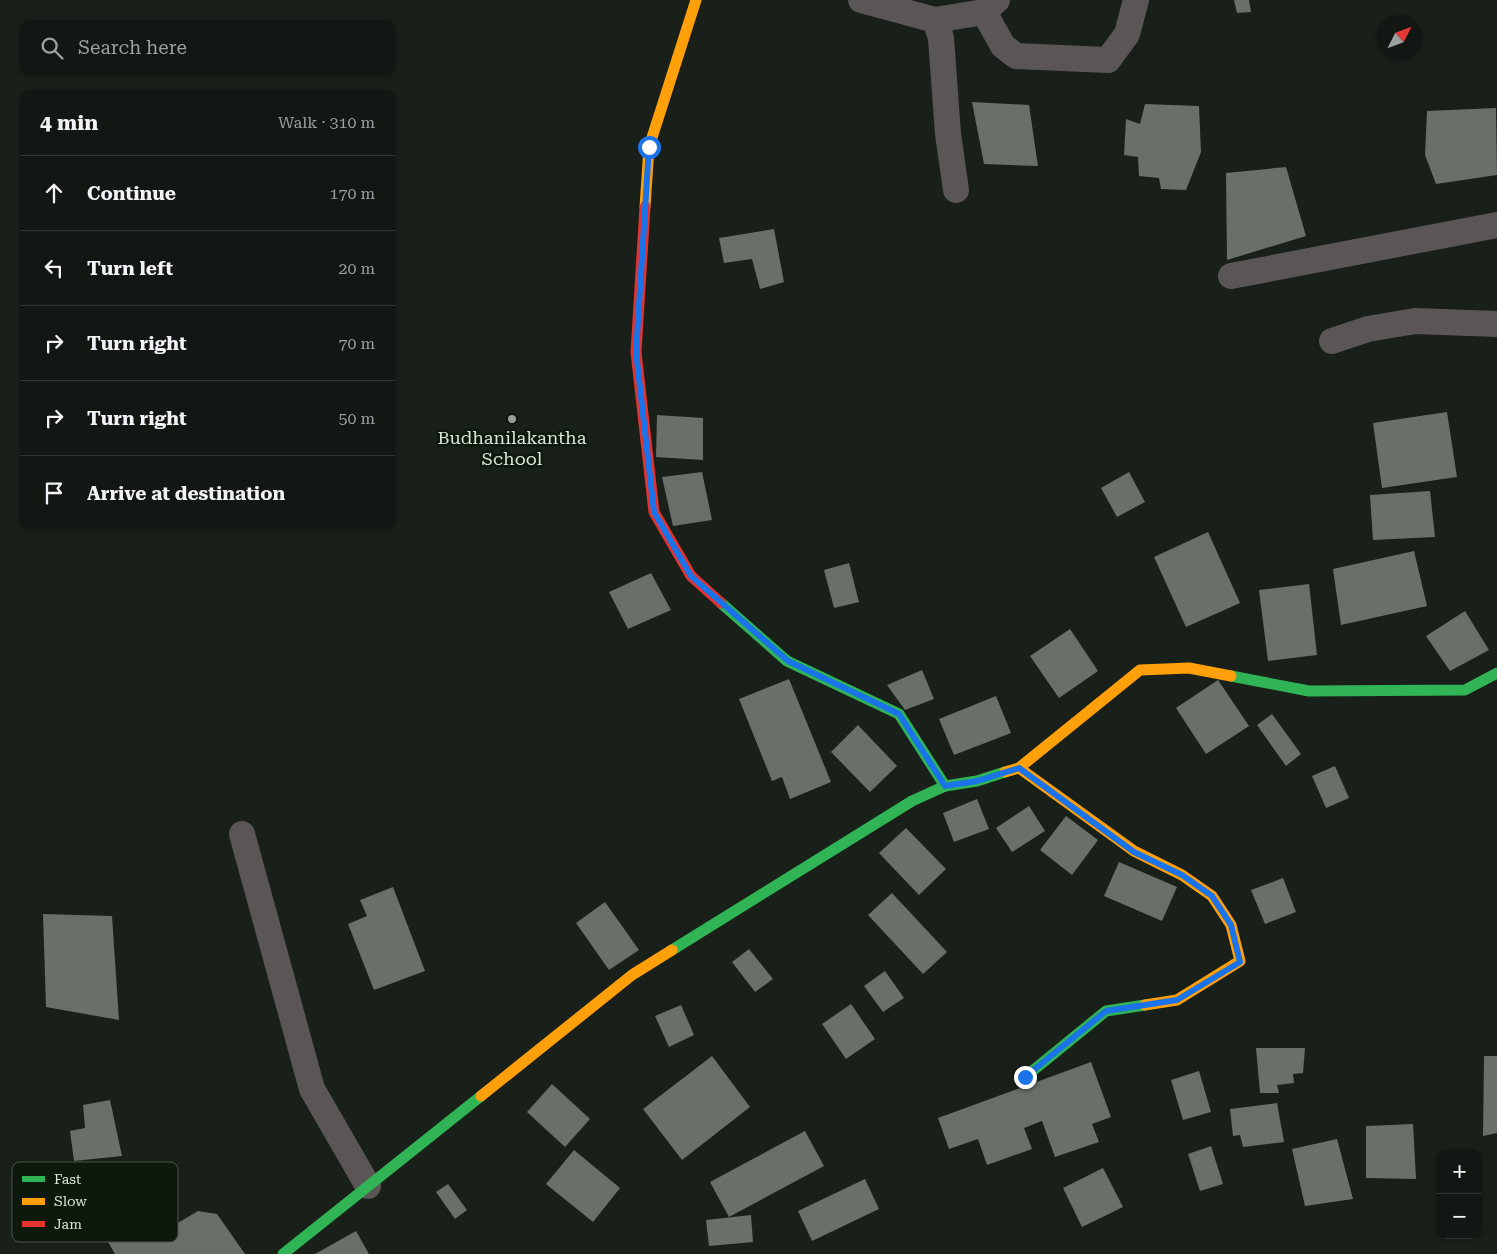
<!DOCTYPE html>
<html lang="en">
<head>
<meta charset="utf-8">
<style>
	:root { --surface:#131713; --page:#1c201c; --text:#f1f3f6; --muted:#9d9fa0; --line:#323633 }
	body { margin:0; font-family:"Roboto Serif",serif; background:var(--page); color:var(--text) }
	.controls { position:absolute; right:15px; bottom:15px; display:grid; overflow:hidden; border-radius:10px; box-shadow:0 1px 4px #0004 }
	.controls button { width:45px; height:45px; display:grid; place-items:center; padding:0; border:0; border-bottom:1px solid var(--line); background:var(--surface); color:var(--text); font:25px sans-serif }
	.compass { position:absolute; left:1377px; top:15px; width:45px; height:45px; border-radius:50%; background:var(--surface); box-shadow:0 1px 4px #0004; rotate:48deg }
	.stop { position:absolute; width:15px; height:15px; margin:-11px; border:4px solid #1a73e8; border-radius:50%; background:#fff }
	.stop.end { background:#1a73e8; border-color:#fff; box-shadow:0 1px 5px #0008 }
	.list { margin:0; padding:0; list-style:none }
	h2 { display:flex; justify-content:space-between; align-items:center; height:65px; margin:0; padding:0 20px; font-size:21px }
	h2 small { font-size:16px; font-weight:400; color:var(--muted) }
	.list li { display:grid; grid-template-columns:32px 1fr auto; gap:15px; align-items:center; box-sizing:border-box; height:75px; padding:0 20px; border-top:1px solid var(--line) }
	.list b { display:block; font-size:19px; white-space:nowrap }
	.list em { font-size:16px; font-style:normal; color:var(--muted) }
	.icon { flex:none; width:28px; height:28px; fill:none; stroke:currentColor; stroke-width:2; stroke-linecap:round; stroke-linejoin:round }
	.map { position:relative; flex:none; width:1497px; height:1254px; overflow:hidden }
	.search { position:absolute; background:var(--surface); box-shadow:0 1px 4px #0004; left:20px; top:20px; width:375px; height:55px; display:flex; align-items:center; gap:12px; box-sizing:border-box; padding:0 18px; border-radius:10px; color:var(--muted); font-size:19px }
	.panel { position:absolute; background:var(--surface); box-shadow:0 1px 4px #0004; left:20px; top:90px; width:375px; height:440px; border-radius:10px }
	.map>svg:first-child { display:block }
	.building { fill:#696f69 }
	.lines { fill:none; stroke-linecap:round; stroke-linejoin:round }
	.street { stroke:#5a5655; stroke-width:26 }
	.fast { stroke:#30b455; stroke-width:11 }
	.slow { stroke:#ff9f0a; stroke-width:11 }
	.jam { stroke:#e5322d; stroke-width:11 }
	.route { stroke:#1a73e8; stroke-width:6 }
	.poi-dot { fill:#969e96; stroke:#0e190d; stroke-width:2 }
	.labels { text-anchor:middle; stroke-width:5; stroke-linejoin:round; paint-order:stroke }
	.poi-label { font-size:18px; fill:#dae2da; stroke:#0e190d }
	.key { fill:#0e190d; stroke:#4b554a; stroke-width:1 }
	.key-label { font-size:14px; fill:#dae2da }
</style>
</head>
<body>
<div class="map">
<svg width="1497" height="1254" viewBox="0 0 1497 1254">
	<rect width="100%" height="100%" fill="#191f19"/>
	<g class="building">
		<polygon points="1234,0 1249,0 1251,12 1237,13"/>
		<polygon points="972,102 1029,105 1038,166 984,164"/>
		<polygon points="1145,104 1199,106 1201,152 1186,190 1161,189 1159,178 1139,176 1138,157 1124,155 1126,119 1140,124"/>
		<polygon points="1496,108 1497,175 1436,184 1425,155 1427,111"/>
		<polygon points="1286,167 1306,236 1227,260 1226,173"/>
		<polygon points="774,229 784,282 760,289 752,259 724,263 719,238"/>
		<polygon points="1447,412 1457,477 1382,488 1373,423"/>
		<polygon points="657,415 703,418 703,460 656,457"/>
		<polygon points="702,472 712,520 673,526 662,477"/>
		<polygon points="1129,472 1145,502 1117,517 1101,488"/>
		<polygon points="1430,491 1435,537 1373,540 1370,495"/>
		<polygon points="1208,532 1240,603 1186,627 1154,557"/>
		<polygon points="1414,551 1427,606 1341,625 1333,569"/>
		<polygon points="849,563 859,602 834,608 824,570"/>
		<polygon points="651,573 671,610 628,629 609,592"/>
		<polygon points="1309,584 1317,655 1268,661 1259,590"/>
		<polygon points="1465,611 1489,650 1450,671 1426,636"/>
		<polygon points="1070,629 1098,671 1059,698 1030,656"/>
		<polygon points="922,670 934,699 905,710 887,685"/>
		<polygon points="789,679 831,782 790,799 782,777 772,781 739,699"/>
		<polygon points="1218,680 1249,726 1206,754 1176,708"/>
		<polygon points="996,696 1011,733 954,755 939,719"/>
		<polygon points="1272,714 1301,754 1286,766 1257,725"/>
		<polygon points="858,725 897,766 870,792 831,752"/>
		<polygon points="1335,766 1349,798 1326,808 1312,776"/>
		<polygon points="977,799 989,829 954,842 943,813"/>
		<polygon points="1029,806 1045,831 1012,852 996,828"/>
		<polygon points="1066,816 1098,840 1072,875 1040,850"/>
		<polygon points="906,828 946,869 919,895 879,853"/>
		<polygon points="1119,862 1177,887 1162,921 1104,896"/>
		<polygon points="1283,878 1296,912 1265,924 1251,890"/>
		<polygon points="393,887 425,971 374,990 348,924 367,916 360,900"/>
		<polygon points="892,893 947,952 923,974 868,915"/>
		<polygon points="605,902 639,950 609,970 576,923"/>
		<polygon points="43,914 112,916 119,1020 46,1007"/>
		<polygon points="749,949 773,979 755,992 732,962"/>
		<polygon points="885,971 904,998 883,1012 864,986"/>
		<polygon points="851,1004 875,1039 846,1059 822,1024"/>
		<polygon points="681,1005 694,1035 669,1047 655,1016"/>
		<polygon points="1256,1048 1305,1048 1303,1073 1293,1074 1294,1083 1277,1085 1279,1093 1260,1093"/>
		<polygon points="712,1056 750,1107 682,1160 643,1109"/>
		<polygon points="1484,1056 1497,1056 1497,1133 1483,1136"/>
		<polygon points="1091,1062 1111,1117 1092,1124 1099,1142 1055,1157 1042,1121 1024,1128 1032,1149 987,1165 978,1139 949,1149 938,1118"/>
		<polygon points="1199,1071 1211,1112 1183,1120 1171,1080"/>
		<polygon points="552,1084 590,1119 565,1147 527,1112"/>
		<polygon points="110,1100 122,1156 74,1161 70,1131 85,1128 83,1105"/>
		<polygon points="1277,1103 1284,1142 1243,1147 1240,1135 1233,1136 1230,1109"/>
		<polygon points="1413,1124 1416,1179 1366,1178 1366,1126"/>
		<polygon points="805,1131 824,1166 729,1217 710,1182"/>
		<polygon points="1337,1139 1353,1199 1305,1206 1292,1149"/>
		<polygon points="1211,1146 1223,1184 1200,1191 1188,1154"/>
		<polygon points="574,1150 620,1188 593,1222 546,1184"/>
		<polygon points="1103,1168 1123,1207 1082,1227 1063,1188"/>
		<polygon points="865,1179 879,1209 812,1241 798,1211"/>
		<polygon points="448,1184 467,1210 455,1219 436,1192"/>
		<polygon points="198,1211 217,1214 245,1254 115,1254 107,1240 151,1226 159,1234"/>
		<polygon points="751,1215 753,1242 709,1246 706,1220"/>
		<polygon points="356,1231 369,1254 315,1254"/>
	</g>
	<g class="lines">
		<g class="street">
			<polyline points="861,0 935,20 984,12 997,0"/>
			<polyline points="984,12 1003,46 1016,56 1108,60 1127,34 1136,0"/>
			<polyline points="935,20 941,38 948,134 956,190"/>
			<polyline points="1231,276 1497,225"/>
			<polyline points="1332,341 1368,329 1415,321 1497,324"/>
			<polyline points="242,834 312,1089 368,1186"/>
		</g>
		<g class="fast">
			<polyline points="721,603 787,661 899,714 945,786"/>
			<polyline points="1231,676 1309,691 1465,690 1497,673"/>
			<polyline points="672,950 912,801 945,786 977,781 1005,772"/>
			<polyline points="1025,1077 1106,1011 1145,1005"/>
			<polyline points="283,1254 481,1096"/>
		</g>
		<g class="slow">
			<polyline points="645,207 649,147 696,0"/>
			<polyline points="1019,768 1134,851 1182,875 1212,896 1231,925 1240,961 1177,1000 1145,1005"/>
			<polyline points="1005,772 1019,768 1140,670 1189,668 1231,676"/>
			<polyline points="481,1096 632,975 672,950"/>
		</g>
		<polyline class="jam" points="645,207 636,352 654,512 691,576 721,603"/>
	</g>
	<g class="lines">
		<polyline class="route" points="649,147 636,352 654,512 691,576 788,661 899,714 945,786 977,781 1019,768 1134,852 1182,875 1212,896 1231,925 1240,962 1177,1000 1106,1011 1025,1077"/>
	</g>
	<circle class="poi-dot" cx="512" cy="419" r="5"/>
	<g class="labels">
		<g class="poi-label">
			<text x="512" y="444">Budhanilakantha<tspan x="512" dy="21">School</tspan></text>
		</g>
	</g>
	<rect x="12" y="1162" width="166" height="80" rx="8" class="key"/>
	<rect x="22" y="1176" width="23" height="6" fill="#30b455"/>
	<rect x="22" y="1198" width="23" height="7" fill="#ff9f0a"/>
	<rect x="22" y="1221" width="23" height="6" fill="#e5322d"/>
	<g class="key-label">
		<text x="54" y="1184">Fast</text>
		<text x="54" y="1206">Slow</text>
		<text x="54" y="1229">Jam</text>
	</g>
</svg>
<div class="controls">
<button>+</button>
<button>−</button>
</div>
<svg class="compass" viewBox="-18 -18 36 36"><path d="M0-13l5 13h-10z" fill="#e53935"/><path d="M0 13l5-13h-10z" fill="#9d9fa0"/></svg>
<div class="stop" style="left:649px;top:147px"></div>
<div class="stop end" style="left:1025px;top:1077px"></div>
<div class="search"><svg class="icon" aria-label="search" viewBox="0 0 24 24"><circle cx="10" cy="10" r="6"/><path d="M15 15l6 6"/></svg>Search here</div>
<section class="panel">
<h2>4 min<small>Walk · 310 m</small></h2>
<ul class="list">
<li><svg class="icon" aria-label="ahead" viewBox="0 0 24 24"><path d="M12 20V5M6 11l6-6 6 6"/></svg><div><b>Continue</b></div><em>170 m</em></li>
<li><svg class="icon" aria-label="left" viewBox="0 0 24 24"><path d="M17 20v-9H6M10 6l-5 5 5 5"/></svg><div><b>Turn left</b></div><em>20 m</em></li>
<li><svg class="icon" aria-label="right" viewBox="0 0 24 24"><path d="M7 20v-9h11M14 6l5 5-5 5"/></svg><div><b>Turn right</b></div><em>70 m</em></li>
<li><svg class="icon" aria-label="right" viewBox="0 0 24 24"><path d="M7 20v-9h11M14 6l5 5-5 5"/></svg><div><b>Turn right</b></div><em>50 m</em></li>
<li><svg class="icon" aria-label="arrive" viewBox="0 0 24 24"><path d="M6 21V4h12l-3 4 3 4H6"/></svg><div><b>Arrive at destination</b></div></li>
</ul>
</section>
</div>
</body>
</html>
